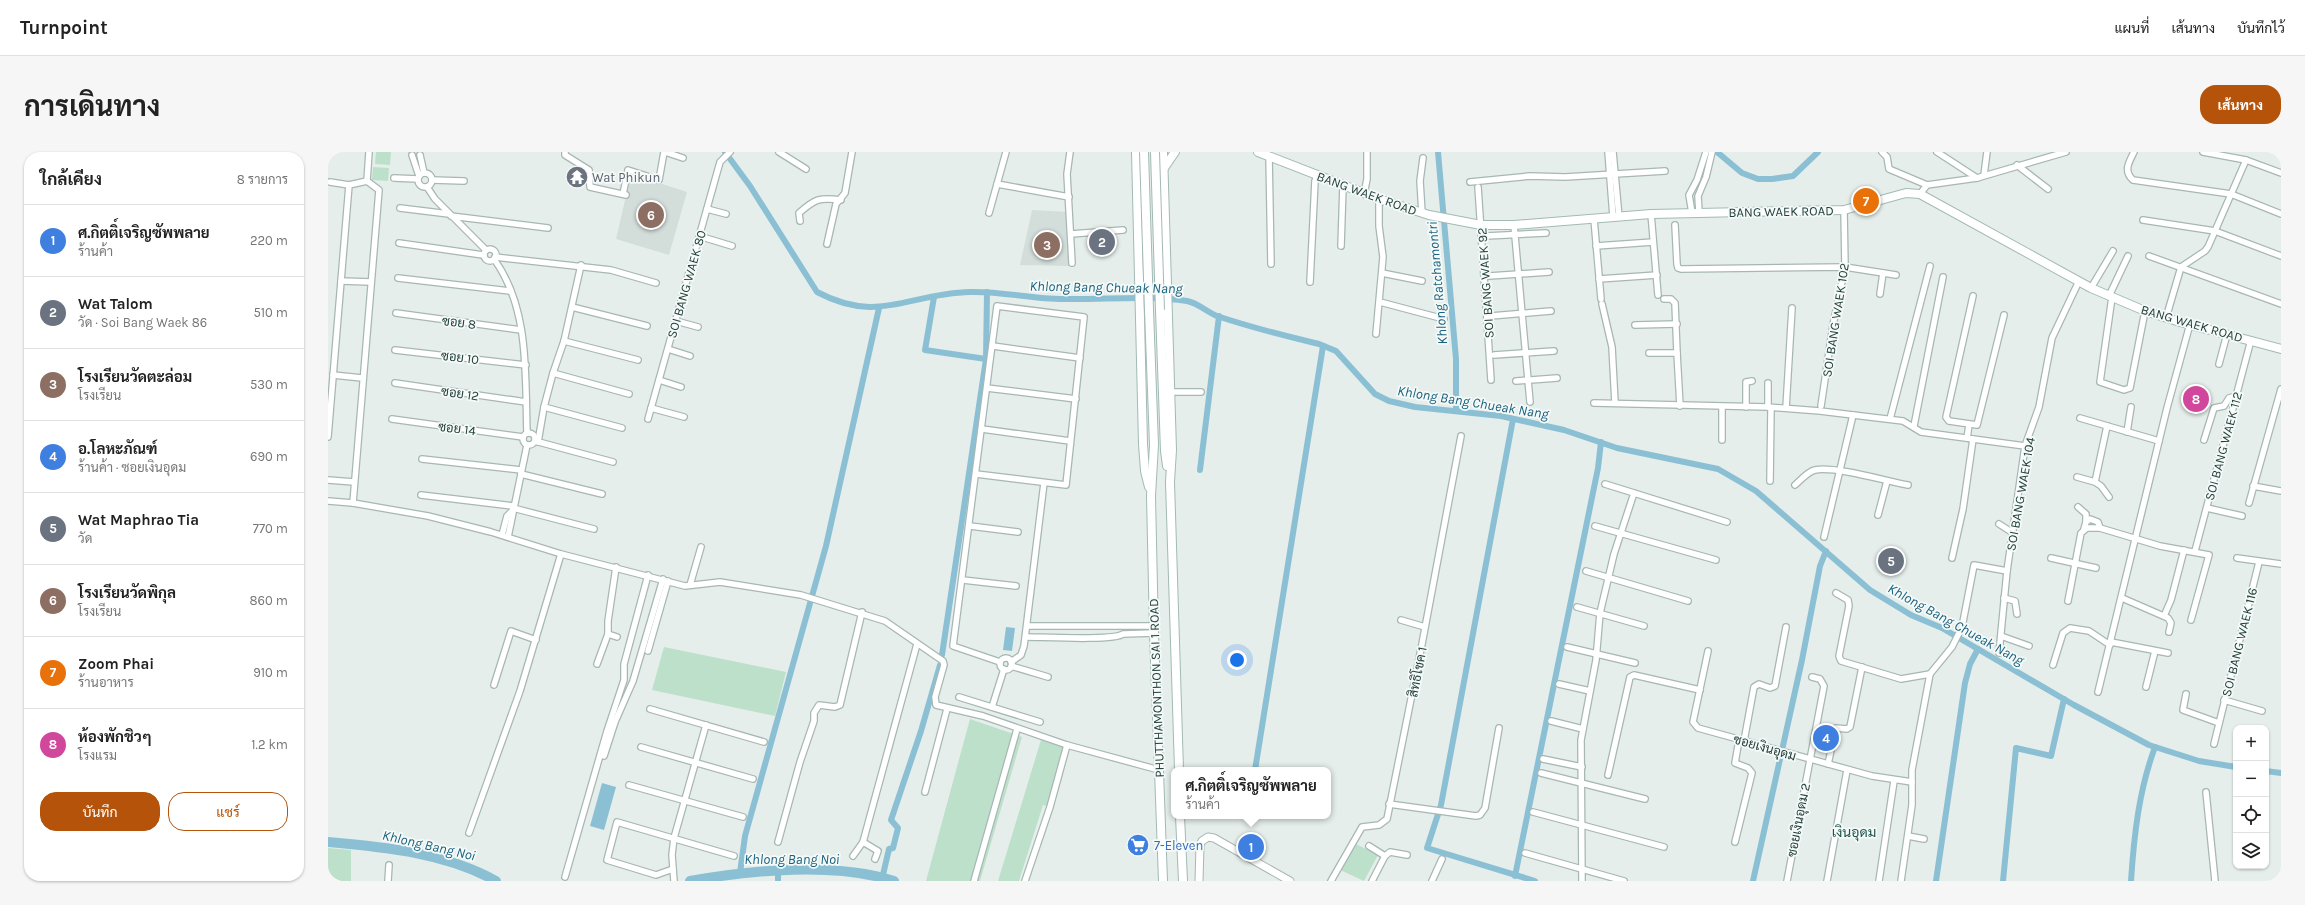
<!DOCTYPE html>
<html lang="th">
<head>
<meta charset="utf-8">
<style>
	:root { --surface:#fff; --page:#f6f6f6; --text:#222; --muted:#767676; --line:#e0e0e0; --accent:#b45309 }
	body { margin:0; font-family:Karla,Sarabun,sans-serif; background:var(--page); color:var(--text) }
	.controls { position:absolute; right:12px; bottom:12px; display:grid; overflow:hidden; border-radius:8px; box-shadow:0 1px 3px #0004 }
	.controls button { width:36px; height:36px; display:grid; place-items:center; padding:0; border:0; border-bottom:1px solid var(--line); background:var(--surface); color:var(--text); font:20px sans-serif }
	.you { position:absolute; left:909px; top:508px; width:14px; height:14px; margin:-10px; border:3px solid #fff; border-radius:50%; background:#1a73e8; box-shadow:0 0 0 6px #1a73e833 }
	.badge { display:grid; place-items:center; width:26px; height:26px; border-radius:50%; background:var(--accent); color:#fff; font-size:13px; font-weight:700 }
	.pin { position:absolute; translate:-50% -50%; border:2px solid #fff; box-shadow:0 1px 4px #0006 }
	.popup { position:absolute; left:843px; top:615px; width:160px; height:52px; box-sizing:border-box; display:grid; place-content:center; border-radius:8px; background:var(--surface); filter:drop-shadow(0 1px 3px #0005); font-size:13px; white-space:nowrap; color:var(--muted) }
	.popup b { font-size:15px; color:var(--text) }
	.popup::after { content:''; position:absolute; left:50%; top:100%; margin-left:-8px; border:8px solid transparent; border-top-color:var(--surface) }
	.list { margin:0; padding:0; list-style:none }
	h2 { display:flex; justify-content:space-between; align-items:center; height:52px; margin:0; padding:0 16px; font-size:17px }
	h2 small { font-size:13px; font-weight:400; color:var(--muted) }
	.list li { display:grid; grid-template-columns:26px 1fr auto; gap:12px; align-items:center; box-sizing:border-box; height:72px; padding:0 16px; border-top:1px solid var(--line) }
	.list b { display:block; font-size:15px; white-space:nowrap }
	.list p { margin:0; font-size:13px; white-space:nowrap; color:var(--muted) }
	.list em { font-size:13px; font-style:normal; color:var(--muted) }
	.actions { display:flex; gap:8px; padding:12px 16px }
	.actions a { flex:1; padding:9px 0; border:1px solid var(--accent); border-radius:16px; text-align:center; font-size:14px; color:var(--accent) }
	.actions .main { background:var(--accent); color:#fff }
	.icon { flex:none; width:22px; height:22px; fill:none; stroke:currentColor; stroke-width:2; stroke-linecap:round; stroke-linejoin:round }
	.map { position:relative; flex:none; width:1953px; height:729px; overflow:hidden; border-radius:16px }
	header { display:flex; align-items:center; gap:24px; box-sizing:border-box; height:56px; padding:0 20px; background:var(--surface); border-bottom:1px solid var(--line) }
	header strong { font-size:19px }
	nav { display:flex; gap:22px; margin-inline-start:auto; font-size:14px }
	.intro { display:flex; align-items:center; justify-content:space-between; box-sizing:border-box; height:96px; padding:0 24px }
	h1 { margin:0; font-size:28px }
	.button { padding:10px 18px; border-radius:16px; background:var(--accent); color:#fff; font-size:14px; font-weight:700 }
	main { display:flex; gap:24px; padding:0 24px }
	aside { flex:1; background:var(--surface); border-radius:16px; box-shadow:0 1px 3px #0004 }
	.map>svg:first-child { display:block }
	.built { fill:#d3deda }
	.green { fill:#bde0cb }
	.water { fill:#8bc0d4 }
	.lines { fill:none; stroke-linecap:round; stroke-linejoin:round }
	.canal { stroke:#8bc0d4; stroke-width:6 }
	.river { stroke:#8bc0d4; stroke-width:10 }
	.minor-casing { stroke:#a7b7b3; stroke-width:8 }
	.tertiary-casing { stroke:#a7b7b3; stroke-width:9 }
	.secondary-casing { stroke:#a2bab5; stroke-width:10 }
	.minor { stroke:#fff; stroke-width:5.5 }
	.tertiary { stroke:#fff; stroke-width:7 }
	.secondary { stroke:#fff; stroke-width:8 }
	.secondary-bridge-casing { stroke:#a2bab5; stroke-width:10; stroke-linecap:butt }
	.secondary-bridge { stroke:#fff; stroke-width:8 }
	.labels { text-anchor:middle; stroke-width:3.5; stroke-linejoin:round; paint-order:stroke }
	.worship-label { font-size:13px; fill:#5b616d; stroke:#f5faf8; text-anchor:start }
	.street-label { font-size:13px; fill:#23413c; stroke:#f5faf8 }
	.shop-label { font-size:13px; fill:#366cbe; stroke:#f5faf8; text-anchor:start }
	.water-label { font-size:14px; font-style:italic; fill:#1a627f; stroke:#f5faf8 }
	.neighbourhood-label { font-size:14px; fill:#1e544d; stroke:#f5faf8 }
</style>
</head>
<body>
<header>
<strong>Turnpoint</strong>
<nav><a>แผนที่</a><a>เส้นทาง</a><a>บันทึกไว้</a></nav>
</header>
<div class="intro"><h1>การเดินทาง</h1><a class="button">เส้นทาง</a></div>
<main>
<aside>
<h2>ใกล้เคียง<small>8 รายการ</small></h2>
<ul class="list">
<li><span class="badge" style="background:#3f7fe0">1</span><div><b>ศ.กิตติ์เจริญซัพพลาย</b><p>ร้านค้า</p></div><em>220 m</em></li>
<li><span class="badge" style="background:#6b7280">2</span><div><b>Wat Talom</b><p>วัด · Soi Bang Waek 86</p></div><em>510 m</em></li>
<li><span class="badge" style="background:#8d6e63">3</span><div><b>โรงเรียนวัดตะล่อม</b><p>โรงเรียน</p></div><em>530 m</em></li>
<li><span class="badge" style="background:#3f7fe0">4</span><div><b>อ.โลหะภัณฑ์</b><p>ร้านค้า · ซอยเงินอุดม</p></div><em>690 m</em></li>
<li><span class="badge" style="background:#6b7280">5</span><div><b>Wat Maphrao Tia</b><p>วัด</p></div><em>770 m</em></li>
<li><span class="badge" style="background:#8d6e63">6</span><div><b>โรงเรียนวัดพิกุล</b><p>โรงเรียน</p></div><em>860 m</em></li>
<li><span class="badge" style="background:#e8710a">7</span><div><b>Zoom Phai</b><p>ร้านอาหาร</p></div><em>910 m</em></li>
<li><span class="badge" style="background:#d1479c">8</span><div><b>ห้องพักชิวๆ</b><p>โรงแรม</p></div><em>1.2 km</em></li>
</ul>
<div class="actions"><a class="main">บันทึก</a><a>แชร์</a></div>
</aside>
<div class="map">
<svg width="1953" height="729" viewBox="0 0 1953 729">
	<rect width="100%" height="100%" fill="#e5eeeb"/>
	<g class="built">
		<polygon points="303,22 359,40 341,103 288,87"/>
		<polygon points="704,58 741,60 742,114 692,113"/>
	</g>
	<g class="green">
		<polygon points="48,0 63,0 62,13 47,12"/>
		<polygon points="45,15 61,16 60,29 44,28"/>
		<polygon points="336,495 458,520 447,564 324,538"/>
		<polygon points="642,567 694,585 652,729 598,729"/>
		<polygon points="713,588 735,595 719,654 715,653 691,729 670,729"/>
		<polygon points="1024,690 1050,703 1036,729 1010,717"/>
		<polygon points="0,696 23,698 23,729 0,729"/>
	</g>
	<g class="water">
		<polygon points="678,475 687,476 684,499 675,498"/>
		<polygon points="274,631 288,635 276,678 262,674"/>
	</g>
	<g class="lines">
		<g class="canal">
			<path d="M397 0 422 34 489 140C551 173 581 141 642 140 673 139 704 147 735 147 776 148 818 143 859 149 870 151 879 160 889 164 922 175 957 184 991 192L1008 199 1047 242 1061 249 1087 255 1173 264 1236 278 1289 296 1390 317 1428 339 1542 438 1583 463 1614 476 1746 553 1821 593 1871 609 1908 615"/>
			<polyline points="1110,0 1128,207 1128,259"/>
			<polyline points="1389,0 1414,21 1430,27 1444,27 1465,24 1490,0"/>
			<polyline points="606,145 597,198 658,207"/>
			<polyline points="1185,267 1113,653 1099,696 1207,729"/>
			<polyline points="872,318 891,164"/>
			<polyline points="614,503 658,207 659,140"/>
			<polyline points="927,618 995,194"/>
			<polyline points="1938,619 1953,621"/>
			<polyline points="412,721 417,684 498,394 551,156"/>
			<polyline points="1187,724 1270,316 1273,290"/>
			<polyline points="554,727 561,697 565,696 570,676 563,668 593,579 612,513"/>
			<polyline points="450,729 450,719"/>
			<polyline points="1425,729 1474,508 1492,414 1498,399"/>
			<polyline points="1608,729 1637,531 1642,512 1650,497"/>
			<polyline points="1675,729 1688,596 1723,604 1736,547"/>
			<path d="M1803 729C1806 683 1811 638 1827 595"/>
		</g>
		<g class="river">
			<path d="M0 690C57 695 118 701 168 729"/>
			<path d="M362 729C423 718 506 710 566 729"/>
		</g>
		<g class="minor-casing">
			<g id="minor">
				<polyline points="237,0 237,3 261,18 262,35 298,43"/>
				<polyline points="337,0 355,6"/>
				<polyline points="451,0 478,17"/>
				<polyline points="742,0 739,22 744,111"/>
				<polyline points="1280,0 1285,65"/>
				<polyline points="1285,0 1291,65"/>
				<polyline points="1554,0 1559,5 1561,17 1599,33"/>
				<polyline points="1609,0 1649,26"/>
				<path d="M1806 0C1801 10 1795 19 1805 28L1903 42 1953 62"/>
				<polyline points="1875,0 1918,8 1953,21"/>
				<polyline points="1952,0 1953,0"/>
				<polyline points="84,3 91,24"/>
				<polyline points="92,3 96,21"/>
				<polyline points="941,4 943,112"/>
				<polyline points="1689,13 1720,37"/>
				<circle cx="97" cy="28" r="7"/>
				<polyline points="1656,23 1659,0"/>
				<polyline points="66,26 90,27"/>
				<polyline points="104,28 136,29"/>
				<polyline points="39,29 41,0"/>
				<polyline points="2,30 21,33"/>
				<polyline points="1142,30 1202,24 1237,25 1337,19"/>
				<polyline points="669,32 741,45"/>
				<polyline points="99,35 107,47 158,98"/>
				<polyline points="1150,35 1163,228"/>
				<polyline points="295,42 300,18 331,28 336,0"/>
				<polyline points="1036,42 1039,27 1039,0"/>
				<polyline points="1592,42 1599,33 1649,26 1738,0"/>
				<polyline points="72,56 121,62"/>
				<polyline points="379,57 398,62"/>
				<polyline points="1371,60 1370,44 1378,25 1384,0"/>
				<polyline points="661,61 678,0"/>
				<polyline points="1094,61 1092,29 1095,6"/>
				<polyline points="1364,61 1361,43 1369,28 1378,0"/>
				<polyline points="1323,62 1330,143"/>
				<polyline points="123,64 220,76"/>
				<polyline points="1266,67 1273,147"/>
				<polyline points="1815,68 1887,79 1953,104"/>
				<path d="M472 69 471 61C487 47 491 45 513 48"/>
				<polyline points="1186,73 1202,250"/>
				<polyline points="1347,73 1349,112 1350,116 1353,117 1517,115 1568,123"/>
				<polyline points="743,82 795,78"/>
				<polyline points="371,84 404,94"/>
				<polyline points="1158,84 1218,81"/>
				<polyline points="71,91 155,103"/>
				<polyline points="499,92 508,52 517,41 524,0"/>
				<polyline points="1013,94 1015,34"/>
				<polyline points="1268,94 1325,90"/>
				<circle cx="162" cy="103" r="6"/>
				<polyline points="1821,104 1953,152"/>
				<polyline points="167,105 283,118 328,131"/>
				<path d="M166 107C202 157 197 223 199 281"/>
				<polyline points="1054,121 1094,129"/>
				<polyline points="1161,124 1221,120"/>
				<polyline points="70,126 182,139"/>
				<polyline points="1271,127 1329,123"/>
				<polyline points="13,129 43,130"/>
				<polyline points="982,130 987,29 989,24"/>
				<polyline points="1763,136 1785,99"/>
				<polyline points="1552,142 1555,121"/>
				<polyline points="1645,144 1618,265 1621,269 1649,273 1676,163"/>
				<polyline points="1781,144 1800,104"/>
				<polyline points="1784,145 1772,230 1796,238 1802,236 1817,159"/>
				<polyline points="1336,147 1343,147 1347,151 1349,201"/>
				<polyline points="1052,150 1116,167"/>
				<polyline points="1274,152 1284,195 1287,251"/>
				<polyline points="244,155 319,174"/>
				<polyline points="68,161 193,178"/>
				<polyline points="1163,164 1223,159"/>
				<polyline points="1838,166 1853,115 1877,99 1880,95 1918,8"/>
				<polyline points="348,169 370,175"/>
				<polyline points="1307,173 1349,172"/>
				<polyline points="1048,182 1055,105 1051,74 1051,47"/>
				<polyline points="236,189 310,208"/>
				<polyline points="665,194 752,206"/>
				<polyline points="340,197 362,204"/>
				<polyline points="67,198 198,213"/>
				<polyline points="1321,201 1349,201 1352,254"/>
				<polyline points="1166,203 1226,199"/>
				<polyline points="1891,212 1899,182"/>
				<polyline points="225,221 301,242"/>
				<polyline points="5,223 34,226"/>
				<polyline points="331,228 353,235"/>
				<polyline points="1188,229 1229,226"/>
				<polyline points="67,231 198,250"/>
				<polyline points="1440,231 1440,255"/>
				<polyline points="659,236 748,247"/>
				<polyline points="842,240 873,240"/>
				<polyline points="1266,251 1440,255 1492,259 1575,269 1593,280 1697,294"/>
				<polyline points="1493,254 1505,173 1517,115 1516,58"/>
				<polyline points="216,255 294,276"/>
				<polyline points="1394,255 1394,288"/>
				<polyline points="1418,255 1418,230 1424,229"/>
				<polyline points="323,256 356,265"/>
				<polyline points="1458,256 1464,156"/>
				<polyline points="1752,266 1831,289"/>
				<polyline points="64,267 195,285"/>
				<polyline points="320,267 392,10 402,0"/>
				<polyline points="1562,267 1602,114"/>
				<polyline points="1586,274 1615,125"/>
				<polyline points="1779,274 1767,330 1773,334 1781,345"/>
				<polyline points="654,277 742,289"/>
				<polyline points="1799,280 1803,255"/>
				<circle cx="201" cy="287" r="6"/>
				<polyline points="0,285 21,33 39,29 51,38 25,351"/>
				<polyline points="1639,286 1641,273"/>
				<polyline points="1876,288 1886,256 1896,254 1901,246 1908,244"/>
				<polyline points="207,289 285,310"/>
				<polyline points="210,290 216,255 225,221 236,189 253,113"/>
				<polyline points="94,307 193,318"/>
				<polyline points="193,322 274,342"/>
				<polyline points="648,322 738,333 756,165 669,154 625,494 672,510"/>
				<polyline points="1749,325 1767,330"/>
				<polyline points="0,328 26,330"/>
				<polyline points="1442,329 1443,256"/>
				<polyline points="1277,332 1399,370"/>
				<path d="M1467 333C1473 328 1479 320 1487 318 1507 314 1558 329 1580 333"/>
				<polyline points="1925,334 1953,339"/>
				<polyline points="93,343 185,354"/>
				<polyline points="0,349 25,351 100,364 163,380 233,402 357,434 392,430 473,443 557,469 615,509 616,513 607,545 608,553 655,564 739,593 831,618"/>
				<polyline points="1921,351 1953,237"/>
				<polyline points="1750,355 1758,362 1758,370"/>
				<polyline points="185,356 266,377"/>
				<polyline points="1879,356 1914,364"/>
				<polyline points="1550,363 1559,329"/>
				<polyline points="1671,372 1685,381"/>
				<polyline points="642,374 690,380"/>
				<polyline points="1267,374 1388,408"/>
				<polyline points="1756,377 1758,370 1762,367 1770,370 1772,376"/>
				<polyline points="174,383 179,364 184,359"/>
				<polyline points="180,385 199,293"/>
				<polyline points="1496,385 1525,263"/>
				<polyline points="1867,399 1923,188"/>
				<polyline points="1624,406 1635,357 1645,287"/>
				<polyline points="1723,406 1768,416"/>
				<polyline points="1909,406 1953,412"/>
				<polyline points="1258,419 1360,449"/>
				<polyline points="635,428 688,434"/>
				<polyline points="362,433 373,395"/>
				<polyline points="1508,441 1520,448 1521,454 1511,504 1513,509 1573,527 1602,522"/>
				<polyline points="1676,446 1687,449 1689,462"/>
				<polyline points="1794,446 1840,466 1843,471 1841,480"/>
				<polyline points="1740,449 1753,381 1759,376 1772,376 1832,394 1881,403 1863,468"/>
				<polyline points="1249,455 1316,474"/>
				<polyline points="1836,464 1843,448 1856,398"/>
				<polyline points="1073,468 1097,475"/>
				<polyline points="699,474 826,474"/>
				<polyline points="280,482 289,485"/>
				<polyline points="1673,484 1701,494"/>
				<path d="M698 485C714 485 786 489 795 482L826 481"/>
				<polyline points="1783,490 1840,501"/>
				<polyline points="1239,495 1307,511"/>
				<polyline points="320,499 340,429"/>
				<polyline points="1380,499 1365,570 1370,576 1544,624 1584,630"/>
				<polyline points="1671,501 1679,419 1697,294 1711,255 1724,186 1751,129"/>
				<circle cx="678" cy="512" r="6"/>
				<polyline points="683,510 693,503 696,494 716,331"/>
				<polyline points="269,512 280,482 280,469 288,415"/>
				<polyline points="1725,513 1735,481 1742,476 1761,479 1782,493"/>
				<polyline points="683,514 720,525"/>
				<polyline points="1231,532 1262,539"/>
				<polyline points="166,533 183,479 208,488"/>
				<polyline points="1818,535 1827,499"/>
				<polyline points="1770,540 1839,256 1862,172"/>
				<polyline points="1858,542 1855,558 1891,571"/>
				<polyline points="631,545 712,570"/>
				<polyline points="1896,548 1934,559"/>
				<polyline points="664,555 676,517"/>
				<polyline points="322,557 436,590"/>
				<polyline points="1223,569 1255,577"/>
				<polyline points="1416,589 1426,535 1431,532 1442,536 1447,534 1458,475"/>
				<polyline points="1886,592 1931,410"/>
				<polyline points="313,595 425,627"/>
				<polyline points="276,604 287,570 305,529 335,427"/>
				<polyline points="1215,607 1254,615"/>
				<polyline points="1500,612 1508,576 1519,577 1522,575 1534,515"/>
				<polyline points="1213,621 1317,647"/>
				<polyline points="1280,623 1302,525 1306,523 1372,538"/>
				<polyline points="301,633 415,665"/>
				<polyline points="597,640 619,557"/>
				<polyline points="1878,640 1887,729"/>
				<polyline points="1061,652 1148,664 1152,663 1157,656 1171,576"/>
				<polyline points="1205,660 1336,695"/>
				<polyline points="141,681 192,539 233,402"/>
				<polyline points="1580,684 1596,687"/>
				<polyline points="450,690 472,610 486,569 486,561 491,553 507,555 512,553 534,460"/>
				<polyline points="535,690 550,699 547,707"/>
				<polyline points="1407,690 1424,621 1420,616 1407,611 1411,588"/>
				<polyline points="1041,694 1057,704 1062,700 1079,703"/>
				<polyline points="1197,701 1296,729"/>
				<polyline points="525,704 535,690 589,492"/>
				<polyline points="345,717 328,723 279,708 289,670 406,704"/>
				<polyline points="237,725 279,579 296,528 296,512 320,423"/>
				<polyline points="60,729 61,713"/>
				<polyline points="346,729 344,703 346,686 378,573"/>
				<polyline points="646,729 689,577"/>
				<polyline points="697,729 722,655 739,593"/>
				<polyline points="1003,729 1034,675 1051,673 1059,667 1094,492 1133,284"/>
				<polyline points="1044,729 1057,704"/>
				<polyline points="1104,729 1114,707"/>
				<polyline points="1254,729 1253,588 1268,508 1272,461 1286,402 1306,341"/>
				<polyline points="1459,729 1496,534 1492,527 1484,525"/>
				<polyline points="1499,729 1519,618"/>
				<polyline points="1551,729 1566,629"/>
				<polyline points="1573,729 1584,653 1584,618 1602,522 1624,495 1634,475 1646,413 1679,419"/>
			</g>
		</g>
		<g class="tertiary-casing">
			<polyline id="tertiary" points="871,729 872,693 874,689 880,685 886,686 962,729"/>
		</g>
		<g class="secondary-casing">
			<g id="secondary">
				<polyline points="808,0 815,292 817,319 821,335"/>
				<polyline points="835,0 844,298 842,330 851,618"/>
				<polyline points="930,0 1051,47 1101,63 1153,73 1186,73 1323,62 1516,58 1578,41 1592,42 1763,136 1817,159 1852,170 1953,197"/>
				<polyline points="836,16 847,0"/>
				<polyline points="821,158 826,293 823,344 826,481 835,729"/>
				<polyline points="832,158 837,299 839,314"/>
				<polyline points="852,664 855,729"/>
			</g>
		</g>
		<use href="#minor" class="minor"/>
		<use href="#tertiary" class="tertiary"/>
		<use href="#secondary" class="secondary"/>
		<g class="secondary-bridge-casing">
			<g id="secondary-bridge">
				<polyline points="816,0 821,158"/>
				<polyline points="827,0 832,158"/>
			</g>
		</g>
		<use href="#secondary-bridge" class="secondary-bridge"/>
	</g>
	<defs>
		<g id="temple-disc" transform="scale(1.15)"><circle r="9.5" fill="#6b7280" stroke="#f5faf8"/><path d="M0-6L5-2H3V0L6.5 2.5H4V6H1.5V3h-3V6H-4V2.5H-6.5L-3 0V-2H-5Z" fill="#fff"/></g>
		<g id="supermarket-disc" transform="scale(1.15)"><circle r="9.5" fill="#3f7fe0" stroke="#f5faf8"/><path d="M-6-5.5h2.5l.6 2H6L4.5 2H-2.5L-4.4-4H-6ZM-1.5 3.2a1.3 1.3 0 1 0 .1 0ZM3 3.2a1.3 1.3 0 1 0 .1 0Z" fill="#fff"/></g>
	</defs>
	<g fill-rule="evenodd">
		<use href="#temple-disc" x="249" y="25"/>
		<use href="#supermarket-disc" x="810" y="693"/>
	</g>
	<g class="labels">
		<g class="worship-label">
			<text x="264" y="30">Wat Phikun</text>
		</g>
		<g class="street-label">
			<text transform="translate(1039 41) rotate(20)" y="5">BANG WAEK ROAD</text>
			<text transform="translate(1453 59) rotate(-1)" y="5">BANG WAEK ROAD</text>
			<text transform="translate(1157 131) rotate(-94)" y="5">SOI BANG WAEK 92</text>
			<text transform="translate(358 132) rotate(-74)" y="5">SOI BANG WAEK 80</text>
			<text transform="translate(1507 168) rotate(-81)" y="5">SOI BANG WAEK 102</text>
			<text transform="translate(131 170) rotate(7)" y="5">ซอย 8</text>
			<text transform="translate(1864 171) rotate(16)" y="5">BANG WAEK ROAD</text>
			<text transform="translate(132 205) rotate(7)" y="5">ซอย 10</text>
			<text transform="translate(132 241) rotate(8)" y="5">ซอย 12</text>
			<text transform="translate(129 276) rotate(7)" y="5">ซอย 14</text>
			<text transform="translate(1895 294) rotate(-75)" y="5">SOI BANG WAEK 112</text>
			<text transform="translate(1692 342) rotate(-80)" y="5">SOI BANG WAEK 104</text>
			<text transform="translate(1911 490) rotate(-76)" y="5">SOI BANG WAEK 116</text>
			<text transform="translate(1089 520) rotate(-79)" y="5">สิทธิโชค 1</text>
			<text transform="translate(828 536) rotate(-92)" y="5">PHUTTHAMONTHON SAI 1 ROAD</text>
			<text transform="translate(1437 595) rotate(16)" y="5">ซอยเงินอุดม</text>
			<text transform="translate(1470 668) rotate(-79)" y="5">ซอยเงินอุดม 2</text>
		</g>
		<g class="shop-label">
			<text x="826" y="698">7-Eleven</text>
		</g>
		<g class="water-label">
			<text transform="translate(1109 131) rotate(-95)" y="5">Khlong Ratchamontri</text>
			<text transform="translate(778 135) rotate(1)" y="5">Khlong Bang Chueak Nang</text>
			<text transform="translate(1145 250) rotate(9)" y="5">Khlong Bang Chueak Nang</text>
			<text transform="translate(1628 472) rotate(29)" y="5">Khlong Bang Chueak Nang</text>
			<text transform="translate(101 693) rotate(13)" y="5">Khlong Bang Noi</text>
			<text x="464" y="712">Khlong Bang Noi</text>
		</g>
		<g class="neighbourhood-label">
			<text x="1526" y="685">เงินอุดม</text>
		</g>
	</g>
</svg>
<div class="controls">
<button>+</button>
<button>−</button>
<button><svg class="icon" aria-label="locate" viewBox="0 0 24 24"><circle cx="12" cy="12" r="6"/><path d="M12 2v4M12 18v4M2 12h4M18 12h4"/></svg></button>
<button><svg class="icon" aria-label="layers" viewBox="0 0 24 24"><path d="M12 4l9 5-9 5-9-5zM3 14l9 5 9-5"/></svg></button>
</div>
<div class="you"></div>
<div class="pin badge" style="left:923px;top:695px;background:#3f7fe0">1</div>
<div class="popup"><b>ศ.กิตติ์เจริญซัพพลาย</b>ร้านค้า</div>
<div class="pin badge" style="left:774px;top:90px;background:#6b7280">2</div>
<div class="pin badge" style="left:719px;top:93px;background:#8d6e63">3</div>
<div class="pin badge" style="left:1498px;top:586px;background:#3f7fe0">4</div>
<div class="pin badge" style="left:1563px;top:409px;background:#6b7280">5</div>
<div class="pin badge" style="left:323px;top:63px;background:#8d6e63">6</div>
<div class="pin badge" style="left:1538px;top:49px;background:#e8710a">7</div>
<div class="pin badge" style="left:1868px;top:247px;background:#d1479c">8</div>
</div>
</main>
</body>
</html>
